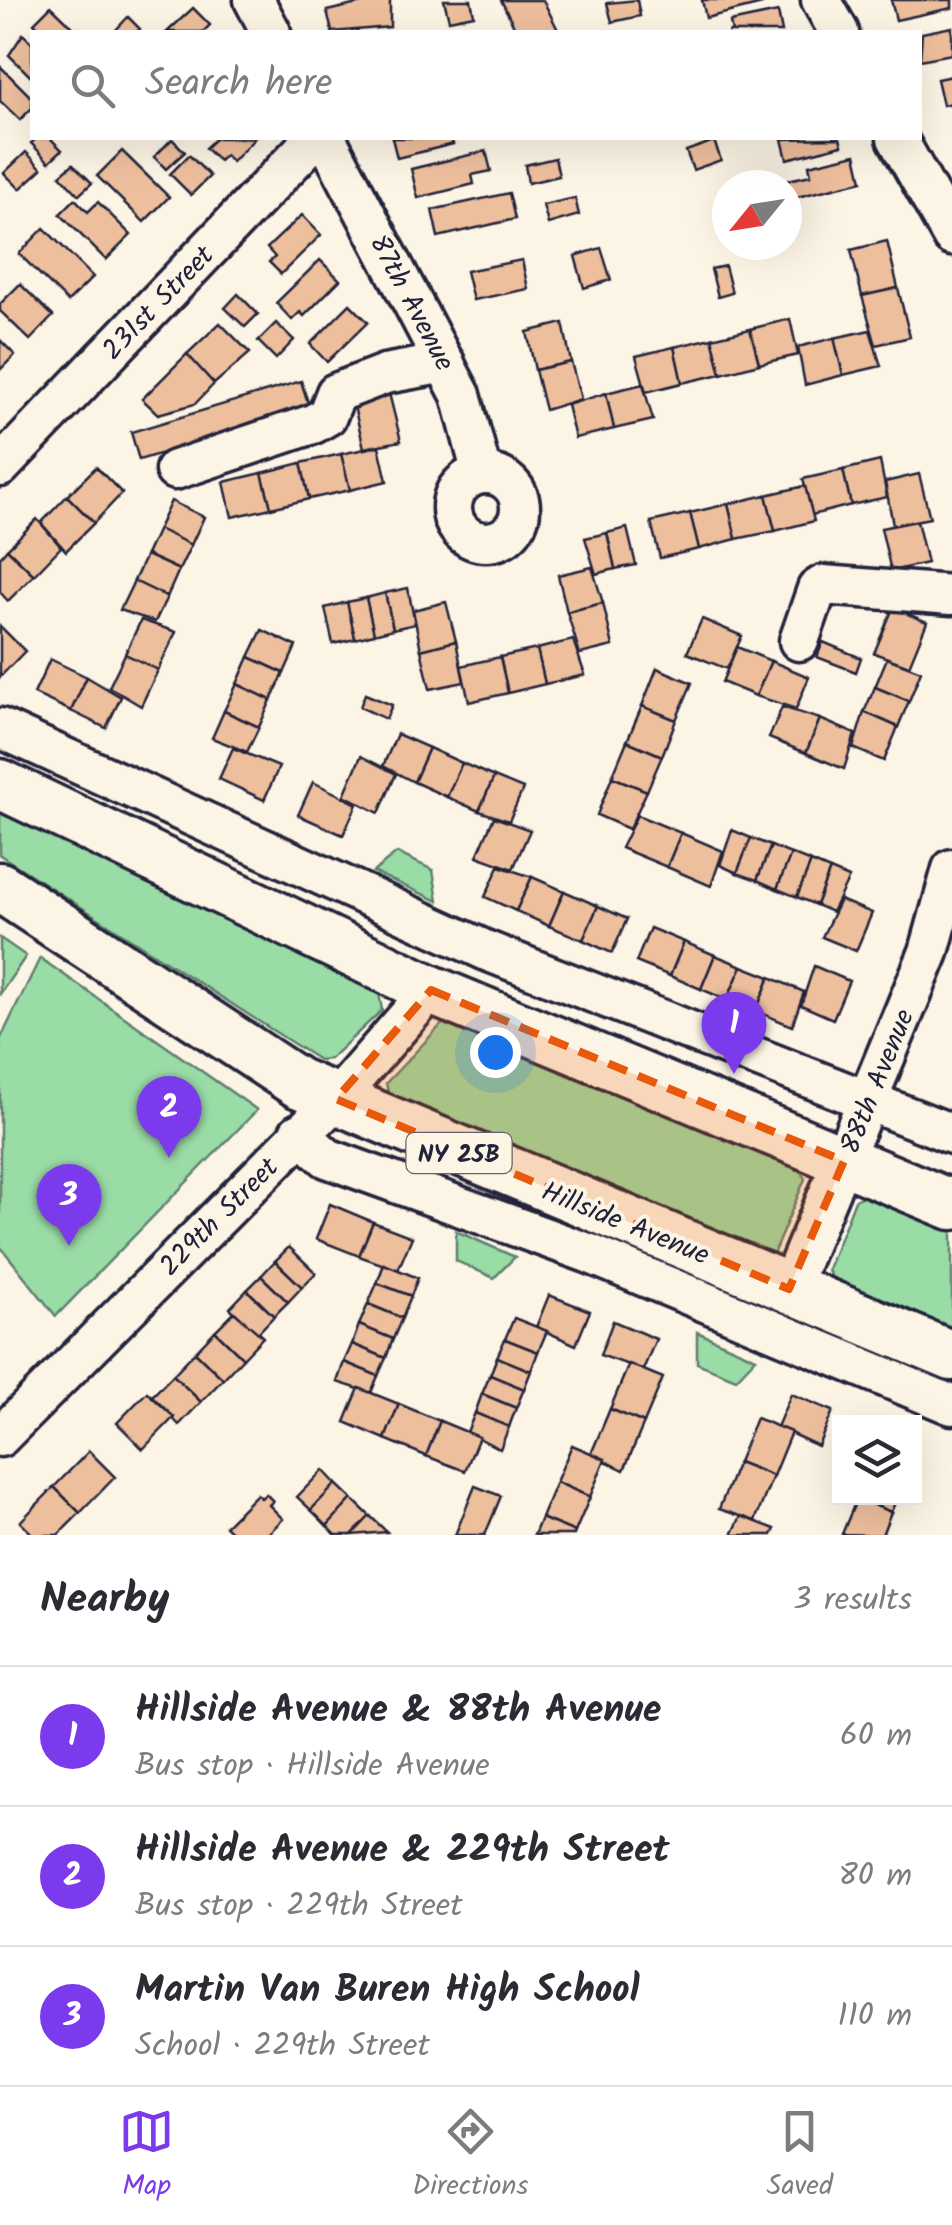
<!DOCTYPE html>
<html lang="en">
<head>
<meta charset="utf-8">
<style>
	:root { --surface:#fff; --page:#f7f7f7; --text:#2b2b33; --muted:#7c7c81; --line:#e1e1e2; --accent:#7c3aed }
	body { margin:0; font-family:Kalam,sans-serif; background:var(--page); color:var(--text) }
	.controls { position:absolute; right:30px; bottom:30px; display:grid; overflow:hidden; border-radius:0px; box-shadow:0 10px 40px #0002 }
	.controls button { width:90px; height:90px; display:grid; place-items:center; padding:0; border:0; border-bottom:2px solid var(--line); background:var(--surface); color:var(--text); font:50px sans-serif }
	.compass { position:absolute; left:712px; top:170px; width:90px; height:90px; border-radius:50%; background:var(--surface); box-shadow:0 10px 40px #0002; rotate:240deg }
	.you { position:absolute; left:495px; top:1052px; width:35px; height:35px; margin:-25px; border:8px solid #fff; border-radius:50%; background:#1a73e8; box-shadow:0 0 0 15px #1a73e833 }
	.badge { display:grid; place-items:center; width:65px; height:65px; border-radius:50%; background:var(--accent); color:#fff; font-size:32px; font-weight:700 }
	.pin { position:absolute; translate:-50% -82px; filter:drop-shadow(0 2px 5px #0008) }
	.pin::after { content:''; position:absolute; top:52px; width:35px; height:30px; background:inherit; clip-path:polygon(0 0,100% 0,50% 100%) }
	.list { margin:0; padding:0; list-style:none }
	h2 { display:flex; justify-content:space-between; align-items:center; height:130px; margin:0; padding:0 40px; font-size:42px }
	h2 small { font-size:32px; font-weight:400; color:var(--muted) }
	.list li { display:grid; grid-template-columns:65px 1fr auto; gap:30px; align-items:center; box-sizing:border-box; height:140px; padding:0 40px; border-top:2px solid var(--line) }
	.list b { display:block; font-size:38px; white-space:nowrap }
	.list p { margin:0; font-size:32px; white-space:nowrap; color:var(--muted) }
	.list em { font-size:32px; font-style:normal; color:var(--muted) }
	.icon { flex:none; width:55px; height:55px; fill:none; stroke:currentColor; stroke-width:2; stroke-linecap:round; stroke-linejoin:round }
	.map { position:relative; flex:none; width:952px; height:1535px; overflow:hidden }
	.search { position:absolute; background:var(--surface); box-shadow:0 10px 40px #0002; left:30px; right:30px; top:30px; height:110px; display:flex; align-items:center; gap:25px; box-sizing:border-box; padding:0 35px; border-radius:0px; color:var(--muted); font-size:38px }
	.sheet { height:550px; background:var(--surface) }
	nav { display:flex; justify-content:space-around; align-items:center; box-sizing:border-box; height:140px; border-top:2px solid var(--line); background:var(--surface); font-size:28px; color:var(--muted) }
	nav a { display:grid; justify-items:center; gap:5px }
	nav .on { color:var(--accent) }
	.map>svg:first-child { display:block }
	.green { fill:#9adca6; stroke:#5e7f70; stroke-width:2.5 }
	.building { fill:#eebf9d; stroke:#22223b; stroke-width:2.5 }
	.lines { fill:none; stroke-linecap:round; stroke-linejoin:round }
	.minor-casing { stroke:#22223b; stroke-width:45 }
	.major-casing { stroke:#22223b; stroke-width:55 }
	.minor { stroke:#fcf5e5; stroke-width:38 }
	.major { stroke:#fcf5e5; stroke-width:48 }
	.marked { fill:#e8590c; fill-opacity:0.2; stroke:#e8590c; stroke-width:8; stroke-dasharray:20 12; stroke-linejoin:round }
	.labels { text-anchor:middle; stroke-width:8; stroke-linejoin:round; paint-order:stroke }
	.shield { fill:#fcf5e5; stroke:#63616e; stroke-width:2.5 }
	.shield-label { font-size:25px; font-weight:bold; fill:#22223b }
	.street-label { font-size:28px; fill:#22223b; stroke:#fcf5e5 }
</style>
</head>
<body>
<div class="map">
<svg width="952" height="1535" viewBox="0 0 952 1535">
	<rect width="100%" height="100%" fill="#fcf5e5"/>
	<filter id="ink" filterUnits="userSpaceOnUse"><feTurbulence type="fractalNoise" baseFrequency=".01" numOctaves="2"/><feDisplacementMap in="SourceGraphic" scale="20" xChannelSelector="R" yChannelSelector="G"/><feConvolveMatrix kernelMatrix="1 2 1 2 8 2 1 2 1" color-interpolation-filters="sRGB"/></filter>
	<g filter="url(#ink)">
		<g class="green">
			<polygon points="0,809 379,993 382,1010 330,1059 319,1060 0,855"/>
			<polygon points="397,853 433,870 438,901 373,872"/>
			<polygon points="0,938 26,956 0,994"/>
			<polygon points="40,958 257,1110 56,1316 0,1246 0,1040"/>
			<polygon points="443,1023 800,1168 805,1179 774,1252 763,1252 389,1096 386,1083"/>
			<polygon points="864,1195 952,1231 952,1330 832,1281 828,1269 855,1200"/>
			<polygon points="456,1231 515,1257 494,1278 456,1261"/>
			<polygon points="697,1332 756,1358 736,1379 697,1363"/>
		</g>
		<g class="building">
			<polygon points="375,0 390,0 390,27 332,32 327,11"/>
			<polygon points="444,0 471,0 474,15 449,20"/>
			<polygon points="501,0 543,0 559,32 517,32"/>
			<polygon points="637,0 640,16 612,22 607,3"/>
			<polygon points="702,0 761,0 762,4 706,18"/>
			<polygon points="891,0 952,0 952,8 896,20"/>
			<polygon points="51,6 78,32 43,32 34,23"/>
			<polygon points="193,8 210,25 203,32 167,32"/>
			<polygon points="778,12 782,32 728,32 732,32 730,22"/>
			<polygon points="128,17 140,29 137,32 114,32"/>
			<polygon points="952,27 952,54 920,60 922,33"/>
			<polygon points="23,34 32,43 32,78 9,55"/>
			<polygon points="0,66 32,98 32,108 20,120 0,101"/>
			<polygon points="952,76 952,103 943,105 937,79"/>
			<polygon points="37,138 50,138 62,150 49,162 31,143"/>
			<polygon points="216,138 255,138 232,162 225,155 219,161 205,148"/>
			<polygon points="392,138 451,138 453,144 397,158"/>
			<polygon points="840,138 842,145 787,159 782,139"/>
			<polygon points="172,139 185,152 166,169 154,157"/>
			<polygon points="714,141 721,160 693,170 686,151"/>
			<polygon points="122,151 169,197 144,222 97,176"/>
			<polygon points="486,151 491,171 472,175 474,184 418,198 411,169"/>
			<polygon points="26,152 42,169 20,189 4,173"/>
			<polygon points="856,154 862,181 793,198 788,180 811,175 809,165"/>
			<polygon points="189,155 210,176 191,195 170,174"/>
			<polygon points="555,158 559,176 528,183 525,165"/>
			<polygon points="73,164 92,183 79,195 60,175"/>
			<polygon points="509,193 515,219 438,237 432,210"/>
			<polygon points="575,198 579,215 548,224 543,205"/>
			<polygon points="75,199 88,212 98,202 131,235 106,260 60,214"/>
			<polygon points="302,215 321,235 281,274 269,262 275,257 267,248"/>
			<polygon points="44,228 93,277 68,302 19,254"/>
			<polygon points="887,241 898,288 862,296 851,250"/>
			<polygon points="601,248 611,280 584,288 575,256"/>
			<polygon points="320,260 340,280 304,316 300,312 292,320 276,303"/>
			<polygon points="522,260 528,289 473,300 466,271"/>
			<polygon points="725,266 732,293 718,297 711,269"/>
			<polygon points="20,284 53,316 30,340 0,311 0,304"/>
			<polygon points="898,288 910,337 876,345 862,296"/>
			<polygon points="238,294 258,314 245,327 225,308"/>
			<polygon points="350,304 368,322 327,362 310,344"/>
			<polygon points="790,319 798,355 759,364 750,329"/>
			<polygon points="220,323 250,353 214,384 187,354"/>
			<polygon points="276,323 294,340 276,359 258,341"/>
			<polygon points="563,323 571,362 535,370 527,332"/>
			<polygon points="750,329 759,364 721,374 712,338"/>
			<polygon points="870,330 881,366 843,375 834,338"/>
			<polygon points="712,338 721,374 682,383 674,347"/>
			<polygon points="834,338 843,375 805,385 798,347"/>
			<polygon points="0,340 15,355 0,370"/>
			<polygon points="674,347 682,383 646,392 636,356"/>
			<polygon points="187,354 214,384 195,404 158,414 142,399"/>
			<polygon points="571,362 581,399 545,410 535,370"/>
			<polygon points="301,381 310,409 139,460 131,432"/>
			<polygon points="643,384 653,420 614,429 606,393"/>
			<polygon points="389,393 401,441 364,448 353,402"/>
			<polygon points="606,393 614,429 575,438 567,405"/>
			<polygon points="379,446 387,481 350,490 341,454"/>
			<polygon points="341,454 350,490 309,499 301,463"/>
			<polygon points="880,461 887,497 851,505 843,470"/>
			<polygon points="301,463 309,499 271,508 262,473"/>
			<polygon points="96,467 122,493 94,523 67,496"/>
			<polygon points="843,470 851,505 812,515 803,479"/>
			<polygon points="262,473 271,508 232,517 224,482"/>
			<polygon points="919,474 930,518 893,525 885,482"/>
			<polygon points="805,486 814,521 775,531 766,495"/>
			<polygon points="766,495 775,531 736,539 728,504"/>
			<polygon points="67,496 94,523 66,551 41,523"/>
			<polygon points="171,501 204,517 191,545 158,529"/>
			<polygon points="728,504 736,539 699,549 690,513"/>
			<polygon points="690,513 699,549 660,558 651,522"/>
			<polygon points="37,519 61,547 34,575 7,549"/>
			<polygon points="917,521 927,563 891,571 881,528"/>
			<polygon points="627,528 636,565 615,569 607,533"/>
			<polygon points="158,529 191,545 179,570 146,555"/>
			<polygon points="607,533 615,569 596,574 585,538"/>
			<polygon points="7,549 34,575 8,601 0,592 0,557"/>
			<polygon points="146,555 179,570 167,597 134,581"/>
			<polygon points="592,567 603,603 567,612 558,575"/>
			<polygon points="134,581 167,597 155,622 120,610"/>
			<polygon points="408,588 415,624 393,629 385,593"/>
			<polygon points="385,593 393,629 374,634 366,598"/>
			<polygon points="366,598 374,634 355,639 347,602"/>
			<polygon points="347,602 355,639 333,644 325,608"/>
			<polygon points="446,602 456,641 421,650 413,610"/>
			<polygon points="603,603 613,646 580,654 567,612"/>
			<polygon points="893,608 927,622 909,666 874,653"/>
			<polygon points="702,619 742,636 727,669 687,653"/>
			<polygon points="141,620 176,632 158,670 125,654"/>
			<polygon points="0,626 25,651 0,677"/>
			<polygon points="262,630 296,646 284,673 249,657"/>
			<polygon points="573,640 585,675 545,684 537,649"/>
			<polygon points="456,641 464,682 430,689 421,650"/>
			<polygon points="823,642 861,658 856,672 817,657"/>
			<polygon points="737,647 771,661 756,696 722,682"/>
			<polygon points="537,649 545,684 508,693 500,657"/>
			<polygon points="125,654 158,670 141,706 109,687"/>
			<polygon points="249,657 284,673 271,700 237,684"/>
			<polygon points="500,657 508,693 469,702 461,666"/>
			<polygon points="887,658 921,671 909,701 875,687"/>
			<polygon points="50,659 87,677 71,711 34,694"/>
			<polygon points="771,661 809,677 796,709 756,696"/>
			<polygon points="657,668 692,683 676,720 642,706"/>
			<polygon points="87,677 121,697 106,728 71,711"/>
			<polygon points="237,684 271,700 259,727 224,711"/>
			<polygon points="875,687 909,701 898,727 864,712"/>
			<polygon points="365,694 392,705 386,719 360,707"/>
			<polygon points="642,706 676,720 662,756 627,741"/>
			<polygon points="782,707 820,719 806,753 769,738"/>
			<polygon points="224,711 259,727 247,752 212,738"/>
			<polygon points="864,712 898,727 884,761 853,748"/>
			<polygon points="820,719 855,734 844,769 806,753"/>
			<polygon points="397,734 429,748 414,782 383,766"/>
			<polygon points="627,741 662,756 647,791 612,777"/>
			<polygon points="233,748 279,767 264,800 219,779"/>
			<polygon points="429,748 462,763 447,797 414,782"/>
			<polygon points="361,756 396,774 379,813 344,795"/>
			<polygon points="462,763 494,777 479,811 447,797"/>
			<polygon points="494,777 523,789 509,821 479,811"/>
			<polygon points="612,777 647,791 629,829 597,815"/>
			<polygon points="313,782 357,804 343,835 298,815"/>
			<polygon points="637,815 681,833 667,867 621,848"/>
			<polygon points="494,817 530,830 513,869 477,856"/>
			<polygon points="732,830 751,838 737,873 720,865"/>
			<polygon points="681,833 723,851 711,886 667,867"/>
			<polygon points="751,838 771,846 757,880 737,873"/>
			<polygon points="771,846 791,854 777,889 757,880"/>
			<polygon points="791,854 811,862 797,897 777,889"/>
			<polygon points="811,862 830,870 816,905 797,897"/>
			<polygon points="499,866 532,877 516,911 485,897"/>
			<polygon points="830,870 849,878 832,912 816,905"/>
			<polygon points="532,877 564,891 549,926 516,911"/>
			<polygon points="564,891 598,906 583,940 549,926"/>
			<polygon points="840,900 872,913 856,951 822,937"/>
			<polygon points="598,906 627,919 612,953 583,940"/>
			<polygon points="650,928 684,942 670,976 636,962"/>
			<polygon points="684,942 715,955 701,989 670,976"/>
			<polygon points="715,955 742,966 727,1000 701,989"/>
			<polygon points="742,966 770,977 756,1011 727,1000"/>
			<polygon points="814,966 849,981 833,1019 801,1005"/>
			<polygon points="770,977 804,992 792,1026 756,1011"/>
			<polygon points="330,1204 373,1222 359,1256 316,1239"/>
			<polygon points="373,1222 412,1237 398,1270 359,1256"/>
			<polygon points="289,1247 316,1273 302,1287 275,1261"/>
			<polygon points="275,1261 302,1287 288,1302 261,1276"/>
			<polygon points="384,1264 418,1278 411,1296 377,1283"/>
			<polygon points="261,1276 288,1302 274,1316 247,1290"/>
			<polygon points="377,1283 411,1296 402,1318 368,1304"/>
			<polygon points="247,1290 274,1316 257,1334 230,1308"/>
			<polygon points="549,1295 590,1311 576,1345 536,1327"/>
			<polygon points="368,1304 402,1318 393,1339 359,1325"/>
			<polygon points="234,1312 263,1337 243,1358 215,1331"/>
			<polygon points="514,1318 547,1331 538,1352 505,1339"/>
			<polygon points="613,1321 656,1339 643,1370 600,1355"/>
			<polygon points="359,1325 393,1339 386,1358 352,1344"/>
			<polygon points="215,1331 243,1358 223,1379 195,1352"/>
			<polygon points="505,1339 538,1352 531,1371 497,1357"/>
			<polygon points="352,1344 386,1358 378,1376 344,1362"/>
			<polygon points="195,1352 223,1379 201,1402 173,1375"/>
			<polygon points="497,1357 531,1371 524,1389 490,1375"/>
			<polygon points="344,1362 378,1376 371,1393 337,1382"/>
			<polygon points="629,1364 663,1378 644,1423 610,1409"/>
			<polygon points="173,1375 201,1402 179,1425 152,1396"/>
			<polygon points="490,1375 524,1389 516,1408 482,1394"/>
			<polygon points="359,1388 399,1404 385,1439 345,1422"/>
			<polygon points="147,1392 174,1417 143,1449 117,1423"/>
			<polygon points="482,1394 516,1408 509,1427 475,1413"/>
			<polygon points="791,1394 833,1411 818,1446 777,1427"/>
			<polygon points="399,1404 440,1421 426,1456 385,1439"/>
			<polygon points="610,1409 644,1423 624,1470 591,1454"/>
			<polygon points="475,1413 509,1427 500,1449 467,1432"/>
			<polygon points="756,1418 791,1432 773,1476 738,1462"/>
			<polygon points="440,1421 479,1437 465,1471 426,1456"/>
			<polygon points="572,1445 605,1459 590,1497 556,1482"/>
			<polygon points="89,1451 115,1477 80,1513 54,1487"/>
			<polygon points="738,1462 773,1476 755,1521 719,1509"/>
			<polygon points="323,1470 336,1484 311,1510 297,1497"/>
			<polygon points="556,1482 590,1497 575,1532 541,1518"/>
			<polygon points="336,1484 352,1499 327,1526 311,1510"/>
			<polygon points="475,1486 501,1496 485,1535 455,1535"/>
			<polygon points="54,1487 80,1513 58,1535 33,1535 20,1522"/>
			<polygon points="257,1494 261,1498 266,1494 273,1501 269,1505 283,1519 267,1535 235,1535 225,1526"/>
			<polygon points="857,1498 891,1512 882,1535 842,1534"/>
			<polygon points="857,1498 897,1498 891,1512"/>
			<polygon points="352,1499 370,1516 352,1535 336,1535 327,1526"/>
			<polygon points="370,1516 387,1532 352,1535"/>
			<polygon points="741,1516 775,1529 772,1535 732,1535"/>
			<polygon points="541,1518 575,1532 574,1535 534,1535"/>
		</g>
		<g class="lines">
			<g class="minor-casing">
				<g id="minor">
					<polyline points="254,0 271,32"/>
					<polyline points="821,0 839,32"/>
					<polyline points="326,138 461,395 482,474"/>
					<polyline points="897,138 952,236"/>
					<polyline points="0,467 315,138"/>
					<polyline points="175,470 313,424 327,416 336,393 385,374 445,363"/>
					<circle cx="486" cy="508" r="34"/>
					<polyline points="799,641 817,589 823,585 952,595"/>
					<polyline points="0,728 487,951 952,1134"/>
					<polyline points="299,1133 327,1158 588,1253 952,1405"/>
					<polyline points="789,1289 929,952 952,869"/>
					<polyline points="0,1437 336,1099 431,990"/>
				</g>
			</g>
			<g class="major-casing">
				<g id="major">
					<polyline points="0,784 431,990 952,1205"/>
					<polyline points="0,887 298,1083 952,1356"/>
				</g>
			</g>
			<use href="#minor" class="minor"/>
			<use href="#major" class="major"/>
		</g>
	</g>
	<path class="marked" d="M431 990 844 1161 789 1289 336 1099Z"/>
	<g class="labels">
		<rect class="shield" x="406.5" y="1133" width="105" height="40" rx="8"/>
		<g class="shield-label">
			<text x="459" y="1162">NY 25B</text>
		</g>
		<g class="street-label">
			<text transform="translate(157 302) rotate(-46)" y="10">231st Street</text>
			<text transform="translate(413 302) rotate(62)" y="10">87th Avenue</text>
			<text transform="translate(876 1081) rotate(-68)" y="10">88th Avenue</text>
			<text transform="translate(218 1216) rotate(-45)" y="10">229th Street</text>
			<text transform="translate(626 1222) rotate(22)" y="10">Hillside Avenue</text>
		</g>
	</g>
</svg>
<div class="controls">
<button><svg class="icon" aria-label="layers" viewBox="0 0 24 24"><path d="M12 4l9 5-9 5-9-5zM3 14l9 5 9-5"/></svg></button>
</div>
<svg class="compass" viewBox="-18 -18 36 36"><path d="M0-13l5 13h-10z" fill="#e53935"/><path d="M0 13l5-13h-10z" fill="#7c7c81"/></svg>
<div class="you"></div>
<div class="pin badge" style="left:734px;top:1074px">1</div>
<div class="pin badge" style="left:169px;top:1158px">2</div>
<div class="pin badge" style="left:69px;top:1246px">3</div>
<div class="search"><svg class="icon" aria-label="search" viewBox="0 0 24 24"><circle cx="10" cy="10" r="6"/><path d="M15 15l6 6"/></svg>Search here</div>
</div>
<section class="sheet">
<h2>Nearby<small>3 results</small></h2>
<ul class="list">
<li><span class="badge">1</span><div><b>Hillside Avenue &amp; 88th Avenue</b><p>Bus stop · Hillside Avenue</p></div><em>60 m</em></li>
<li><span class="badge">2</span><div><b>Hillside Avenue &amp; 229th Street</b><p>Bus stop · 229th Street</p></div><em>80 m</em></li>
<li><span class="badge">3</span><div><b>Martin Van Buren High School</b><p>School · 229th Street</p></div><em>110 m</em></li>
</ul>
</section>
<nav>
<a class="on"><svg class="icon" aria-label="map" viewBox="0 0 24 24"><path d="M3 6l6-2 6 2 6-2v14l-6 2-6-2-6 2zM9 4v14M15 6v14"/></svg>Map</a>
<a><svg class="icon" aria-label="directions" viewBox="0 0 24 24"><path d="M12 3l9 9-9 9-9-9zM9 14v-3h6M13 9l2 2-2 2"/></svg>Directions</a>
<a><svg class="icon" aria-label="saved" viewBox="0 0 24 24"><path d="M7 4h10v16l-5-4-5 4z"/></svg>Saved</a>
</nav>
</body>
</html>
